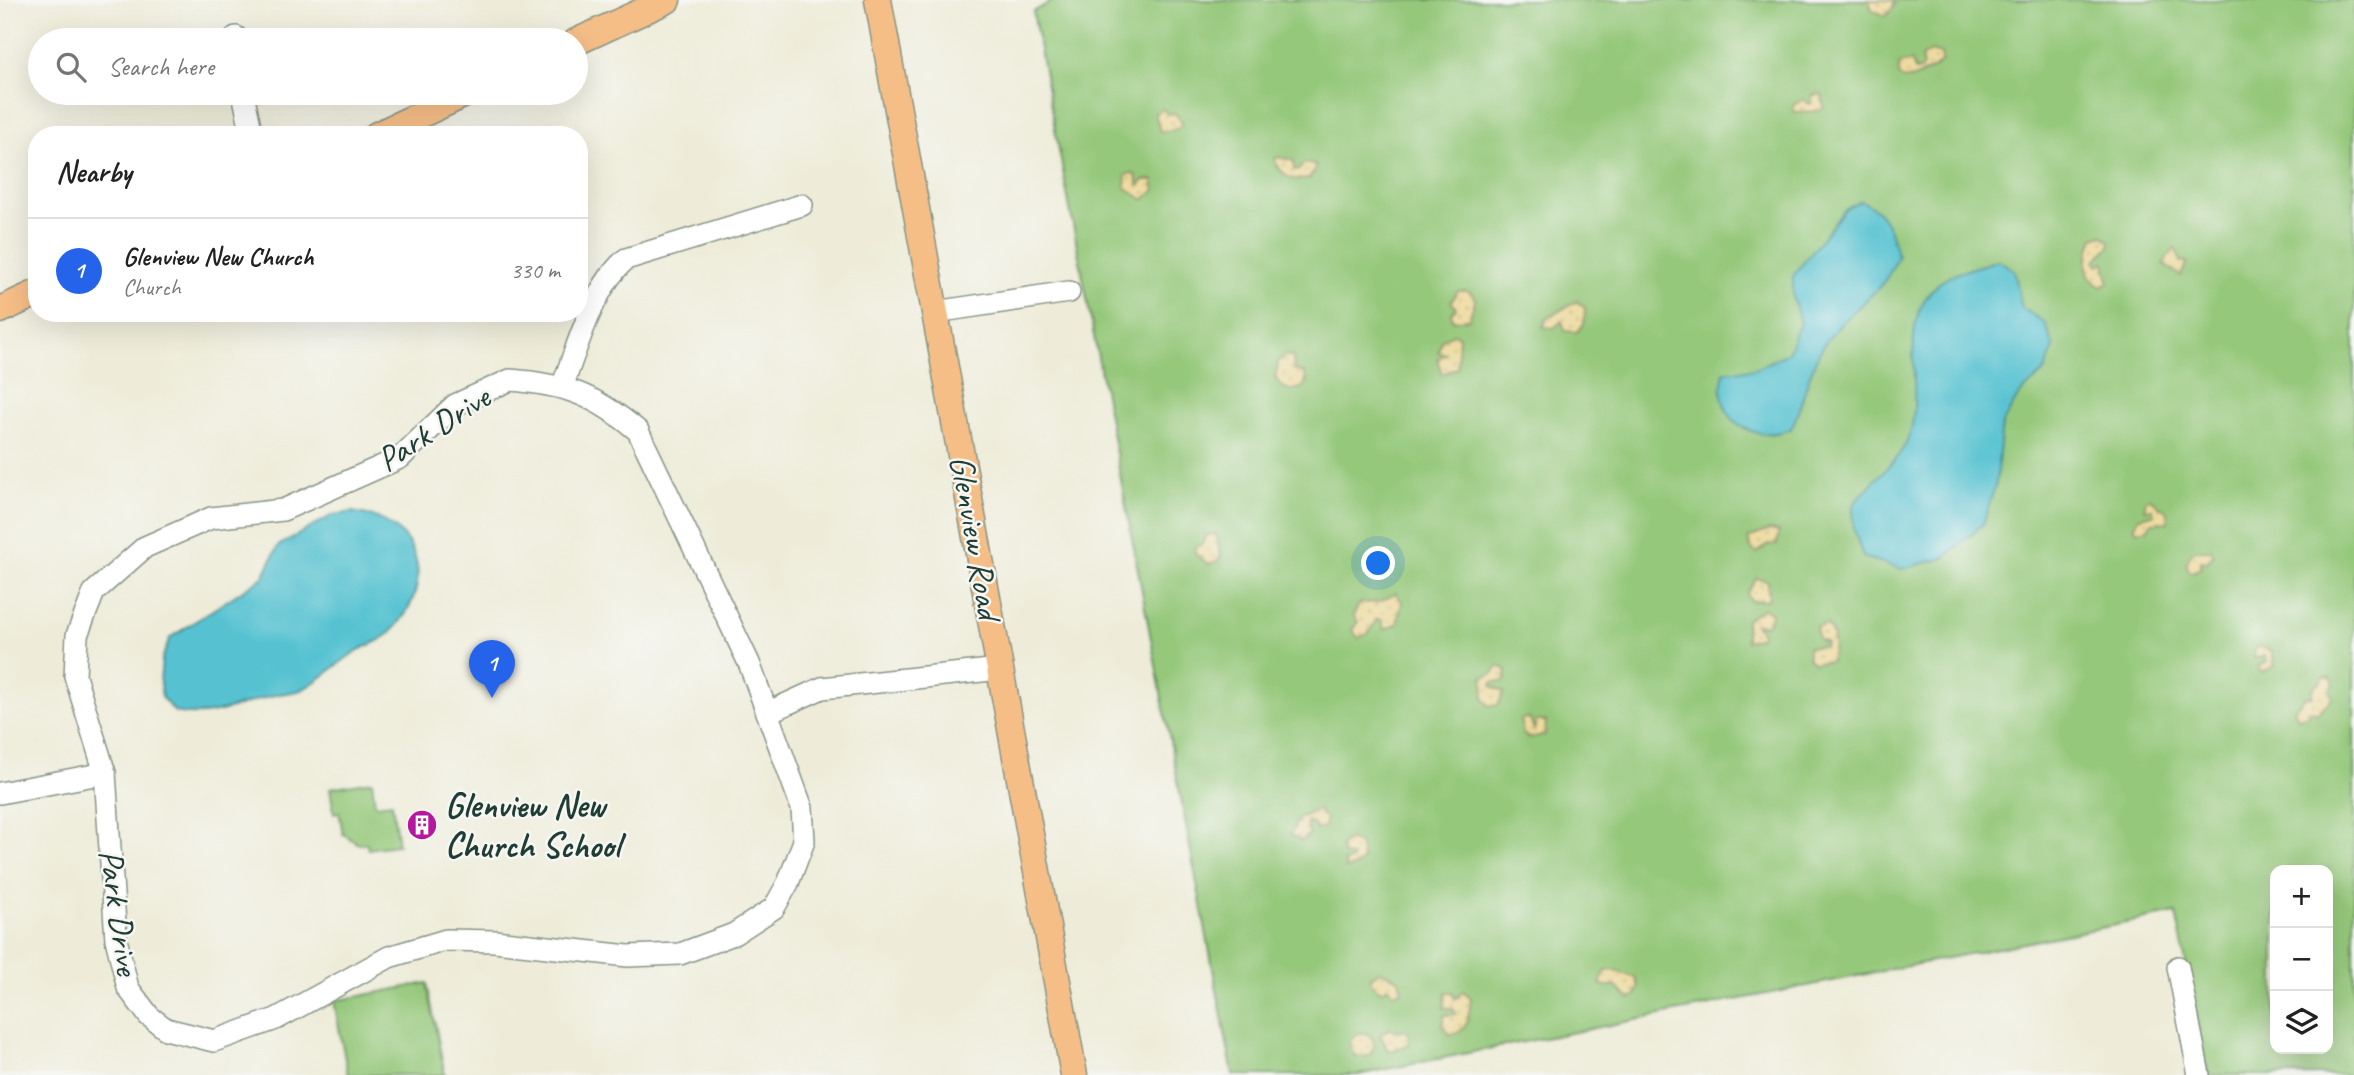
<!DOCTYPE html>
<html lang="en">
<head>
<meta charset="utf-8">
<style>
	:root { --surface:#fff; --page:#f6f6f6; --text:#222; --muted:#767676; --line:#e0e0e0; --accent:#2563eb }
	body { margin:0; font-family:Caveat,sans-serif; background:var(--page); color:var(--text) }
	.controls { position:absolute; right:21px; bottom:21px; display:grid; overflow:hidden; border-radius:14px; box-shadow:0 7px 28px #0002 }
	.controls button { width:63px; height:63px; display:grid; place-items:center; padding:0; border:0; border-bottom:2px solid var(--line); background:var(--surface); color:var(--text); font:35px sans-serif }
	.you { position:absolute; left:1379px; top:564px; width:24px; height:24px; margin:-18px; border:5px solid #fff; border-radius:50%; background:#1a73e8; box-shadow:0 0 0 10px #1a73e833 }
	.badge { display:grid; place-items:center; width:46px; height:46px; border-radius:50%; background:var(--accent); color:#fff; font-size:23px; font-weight:700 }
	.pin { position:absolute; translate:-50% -58px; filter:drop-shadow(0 2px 4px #0008) }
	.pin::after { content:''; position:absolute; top:37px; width:24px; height:21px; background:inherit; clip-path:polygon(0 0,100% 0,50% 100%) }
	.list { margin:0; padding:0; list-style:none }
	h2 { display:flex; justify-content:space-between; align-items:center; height:91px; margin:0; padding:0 28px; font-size:30px }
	h2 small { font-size:23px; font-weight:400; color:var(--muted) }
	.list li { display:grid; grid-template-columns:46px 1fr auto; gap:21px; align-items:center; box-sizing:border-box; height:105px; padding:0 28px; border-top:2px solid var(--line) }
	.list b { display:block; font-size:26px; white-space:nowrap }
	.list p { margin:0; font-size:23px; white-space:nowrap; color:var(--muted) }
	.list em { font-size:23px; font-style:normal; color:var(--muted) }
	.icon { flex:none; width:38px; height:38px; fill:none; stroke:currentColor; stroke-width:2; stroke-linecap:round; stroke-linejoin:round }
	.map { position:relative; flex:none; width:2354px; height:1075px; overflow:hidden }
	.search { position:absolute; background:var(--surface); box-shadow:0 7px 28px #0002; left:28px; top:28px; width:560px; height:77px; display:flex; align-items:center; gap:18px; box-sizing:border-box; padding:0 24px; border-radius:38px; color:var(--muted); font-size:26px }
	.panel { position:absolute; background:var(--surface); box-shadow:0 7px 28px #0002; left:28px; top:126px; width:560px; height:196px; border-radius:28px }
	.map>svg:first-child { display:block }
	.green { fill:#95c87a; stroke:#5a8257; stroke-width:2; fill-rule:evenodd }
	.sand { fill:url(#sand-dots); stroke:#868c69; stroke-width:2 }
	.water { fill:#57c2d1; stroke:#3b8082; stroke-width:2 }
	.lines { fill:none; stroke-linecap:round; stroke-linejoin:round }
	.minor-casing { stroke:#869486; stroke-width:24 }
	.major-casing { stroke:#869486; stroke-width:29 }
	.minor { stroke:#fff; stroke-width:21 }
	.major { stroke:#f6be87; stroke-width:26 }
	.labels { text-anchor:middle; stroke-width:5; stroke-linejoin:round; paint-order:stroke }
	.street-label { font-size:35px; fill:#1f3d34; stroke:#f6f6f2 }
	.poi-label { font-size:35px; font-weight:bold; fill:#1f3d34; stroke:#f6f6f2; text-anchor:start }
</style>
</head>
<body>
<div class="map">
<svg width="2354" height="1075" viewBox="0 0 2354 1075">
	<defs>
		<pattern id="sand-dots" width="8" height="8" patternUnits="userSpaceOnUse" patternTransform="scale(1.75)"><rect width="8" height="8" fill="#eeda9e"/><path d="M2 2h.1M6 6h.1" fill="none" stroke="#ccbc89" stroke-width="1.8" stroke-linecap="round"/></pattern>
	</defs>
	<rect width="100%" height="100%" fill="#f6f6f2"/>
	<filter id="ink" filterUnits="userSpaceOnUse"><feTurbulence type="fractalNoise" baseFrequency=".0143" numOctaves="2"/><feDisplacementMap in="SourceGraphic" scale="14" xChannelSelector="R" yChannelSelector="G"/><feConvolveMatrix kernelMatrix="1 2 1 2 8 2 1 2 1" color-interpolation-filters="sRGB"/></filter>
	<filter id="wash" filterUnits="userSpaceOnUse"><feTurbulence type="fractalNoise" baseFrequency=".00686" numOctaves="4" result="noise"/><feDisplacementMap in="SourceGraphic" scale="28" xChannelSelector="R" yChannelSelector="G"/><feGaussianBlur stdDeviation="1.57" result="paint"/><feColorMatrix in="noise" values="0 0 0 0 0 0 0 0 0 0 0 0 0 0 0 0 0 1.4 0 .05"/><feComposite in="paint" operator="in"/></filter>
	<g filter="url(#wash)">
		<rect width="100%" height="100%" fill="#eeecd9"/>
		<g class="green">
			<path d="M1054 0H2354V1075H2208L2176 913 1357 1075H1233L1033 12ZM2275 870H2328V1049H2275Z"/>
			<polygon points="372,781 375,805 392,803 398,845 368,849 367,843 359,844 343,834 339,812 334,813 330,788"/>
			<polygon points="427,983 445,1075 348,1075 334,1001"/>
		</g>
		<g class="sand">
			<polygon points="1869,0 1893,0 1895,5 1886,16 1872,10"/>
			<path d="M1931 51 1941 54 1942 61C1933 71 1917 78 1904 80L1899 76V64L1911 61 1916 71 1920 70 1923 67 1921 57Z"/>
			<polygon points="1822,94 1824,108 1819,111 1794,112 1793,106 1803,99 1809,104 1812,103 1811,95"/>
			<polygon points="1163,109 1168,114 1175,113 1182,123 1180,127 1166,132 1160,131 1155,113"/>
			<path d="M1278 157 1294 161V170H1299L1304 163 1315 165V170L1309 179C1291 182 1282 176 1274 159Z"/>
			<polygon points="1131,173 1136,175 1139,186 1144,180 1153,180 1155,190 1144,200 1125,187 1126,175"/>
			<path d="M2102 235 2110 241V246L2095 261 2098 265 2105 262 2109 282 2101 287C2080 274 2086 257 2094 238Z"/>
			<polygon points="2175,248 2181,261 2187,262 2181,276 2163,264"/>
			<polygon points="1458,291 1468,291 1476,298 1469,319 1453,321 1451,313 1456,308 1451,302"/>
			<polygon points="1577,301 1585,308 1584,324 1577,332 1565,331 1562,321 1554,328 1543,327 1548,317"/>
			<polygon points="1454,334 1459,336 1457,368 1442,374 1437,359 1446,354 1438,352 1442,339"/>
			<path d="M1286 355 1293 357 1294 370 1304 373 1307 380 1304 386C1292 393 1283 391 1275 378L1278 362Z"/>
			<polygon points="2151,499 2167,512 2168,522 2151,523 2148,529 2137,531 2134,528 2139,517 2154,514 2152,509 2144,509 2146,500"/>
			<polygon points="1770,530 1779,532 1777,545 1768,544 1757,553 1751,549 1748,538"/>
			<polygon points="1216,534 1221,556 1218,561 1208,564 1195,554 1195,548 1203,543 1206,535"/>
			<polygon points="2196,550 2211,550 2214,555 2207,562 2201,561 2201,568 2191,573 2186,565 2191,552"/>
			<path d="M1756 578 1768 581 1769 597 1766 600 1751 601C1742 591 1752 588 1756 578Z"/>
			<polygon points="1396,593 1402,602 1397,624 1384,630 1382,620 1377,619 1368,634 1358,638 1352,629 1358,622 1353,615 1360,603 1380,602"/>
			<polygon points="1764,608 1771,613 1770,620 1766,625 1755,624 1762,633 1761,637 1746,641 1746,620"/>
			<path d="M1827 625C1835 634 1835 650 1830 661L1814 663 1808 658V647L1825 646 1826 643 1818 639 1816 627Z"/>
			<polygon points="2259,646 2272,651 2275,666 2261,673 2258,666 2267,662 2265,657 2254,658 2254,650"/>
			<polygon points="1499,666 1507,670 1505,681 1493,682 1492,686 1504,692 1498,705 1489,706 1484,699 1483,677 1492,674"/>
			<polygon points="2324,677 2330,677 2334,683 2330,691 2332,699 2317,713 2310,710 2306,716 2298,718 2294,709 2305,697 2313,696 2313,688"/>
			<polygon points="1527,718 1530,719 1534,730 1536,721 1546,721 1545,735 1529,738 1523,734 1521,719"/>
			<polygon points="1318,810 1326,818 1324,827 1316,830 1314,825 1308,821 1306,824 1310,834 1301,841 1290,835 1299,818"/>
			<polygon points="1348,839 1359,844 1363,860 1356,866 1346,869 1344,862 1352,860 1352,857 1343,855 1341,846"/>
			<polygon points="1613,970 1636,978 1639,987 1636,995 1630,999 1615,986 1605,986 1600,983 1606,971"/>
			<polygon points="1380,971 1399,979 1402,991 1394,994 1388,987 1381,991 1371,984 1371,977"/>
			<path d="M1446 992H1452L1455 999 1463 991 1471 998C1468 1015 1470 1032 1450 1035L1442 1026 1445 1015 1456 1014 1453 1008H1444Z"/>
			<polygon points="1388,1029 1408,1031 1409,1044 1389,1052 1380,1035"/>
			<circle cx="1362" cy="1045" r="12"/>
		</g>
		<g class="water">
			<path d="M1861 201C1887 212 1891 231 1898 257 1893 266 1888 278 1881 285 1864 304 1843 318 1828 339 1808 366 1805 400 1791 429 1749 445 1712 417 1724 372L1755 369 1788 353 1800 323 1793 298V276L1844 210Z"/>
			<path d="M1998 260 2014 270 2022 308 2045 323 2054 347 2044 372 2019 395 2002 424 1996 483 1983 524 1944 558 1902 569 1863 557 1854 530 1853 506C1867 484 1899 462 1908 439 1927 390 1893 323 1938 284 1952 272 1981 266 1998 260Z"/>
			<path d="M353 512C422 521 438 585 390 633 382 641 367 645 357 651 339 662 323 678 305 688 298 693 287 692 279 694 243 702 212 721 175 712L162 698 160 682 162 659 170 638 263 577 278 546 333 515Z"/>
		</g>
	</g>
	<g filter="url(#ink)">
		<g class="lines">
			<g class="minor-casing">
				<g id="minor">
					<polyline points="236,37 237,40"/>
					<polyline points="243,93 252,135"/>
					<polyline points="935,312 1069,292"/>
					<path d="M510 380C565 384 595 395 638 431L749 663 802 808 804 841 788 883 774 908 734 934 680 954 628 956 495 941 446 940 389 957 276 1019 214 1041 166 1029 149 1016 128 988 116 939 105 773 75 676 77 635 94 592 145 547 211 518 283 510 400 458 455 405Z"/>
					<path d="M562 387C578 346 592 289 626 259L802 205"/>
					<polyline points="769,712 822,688 1000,669"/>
					<polyline points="0,793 105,773"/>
					<polyline points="2178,967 2199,1075"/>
				</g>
			</g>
			<g class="major-casing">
				<g id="major">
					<polyline points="878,0 1074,1075"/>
					<polyline points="576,42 667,0"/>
					<polyline points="377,135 467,93"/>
					<polyline points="0,310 37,293"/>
				</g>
			</g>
			<use href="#minor" class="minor"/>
			<use href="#major" class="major"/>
		</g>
	</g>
	<defs>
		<g id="building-disc" transform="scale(1.575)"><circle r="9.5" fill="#b5179e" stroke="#f6f6f2"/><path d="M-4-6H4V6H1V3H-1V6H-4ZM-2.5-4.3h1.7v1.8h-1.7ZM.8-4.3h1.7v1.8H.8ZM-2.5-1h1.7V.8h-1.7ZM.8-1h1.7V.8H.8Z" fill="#fff"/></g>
	</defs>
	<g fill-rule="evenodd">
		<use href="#building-disc" x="422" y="825"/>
	</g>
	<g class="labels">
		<g class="street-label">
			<text transform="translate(433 428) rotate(-33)" y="12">Park Drive</text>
			<text transform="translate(976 537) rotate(80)" y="12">Glenview Road</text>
			<text transform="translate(120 912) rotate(82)" y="12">Park Drive</text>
		</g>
		<g class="poi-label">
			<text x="445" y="817">Glenview New<tspan x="445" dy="40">Church School</tspan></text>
		</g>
	</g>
</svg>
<div class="controls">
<button>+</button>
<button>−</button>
<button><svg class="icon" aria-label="layers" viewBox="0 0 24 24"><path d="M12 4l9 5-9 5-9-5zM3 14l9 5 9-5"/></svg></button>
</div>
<div class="you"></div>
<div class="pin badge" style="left:492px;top:698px">1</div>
<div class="search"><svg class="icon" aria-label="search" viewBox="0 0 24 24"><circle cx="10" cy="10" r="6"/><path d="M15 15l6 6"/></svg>Search here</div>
<section class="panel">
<h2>Nearby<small></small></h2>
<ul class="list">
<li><span class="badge">1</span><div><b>Glenview New Church</b><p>Church</p></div><em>330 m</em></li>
</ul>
</section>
</div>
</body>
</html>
